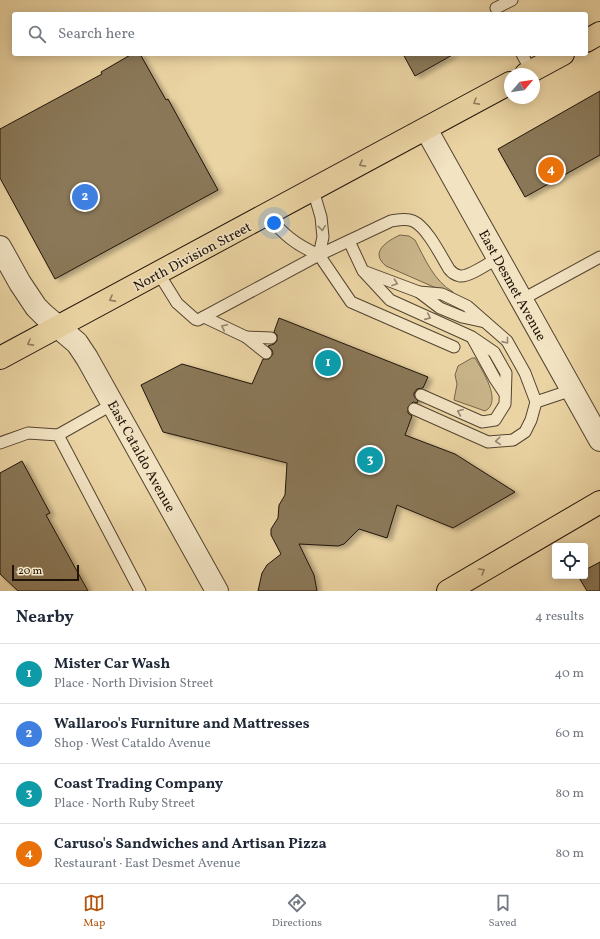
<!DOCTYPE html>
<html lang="en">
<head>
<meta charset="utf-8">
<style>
	:root { --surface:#fff; --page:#f6f6f7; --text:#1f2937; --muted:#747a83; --line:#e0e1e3; --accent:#b45309 }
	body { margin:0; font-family:Vollkorn,serif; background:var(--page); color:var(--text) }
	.controls { position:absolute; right:12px; bottom:12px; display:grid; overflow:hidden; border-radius:4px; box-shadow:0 2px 10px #0003 }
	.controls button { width:36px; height:36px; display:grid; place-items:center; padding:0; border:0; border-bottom:1px solid var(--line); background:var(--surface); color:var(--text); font:20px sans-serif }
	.compass { position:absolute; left:504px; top:68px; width:36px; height:36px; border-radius:50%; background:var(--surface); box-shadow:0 2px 10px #0003; rotate:61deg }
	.scale { position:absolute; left:12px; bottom:10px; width:67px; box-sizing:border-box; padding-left:4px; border:2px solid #201409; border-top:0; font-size:11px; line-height:14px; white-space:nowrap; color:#201409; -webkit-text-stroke:3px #f2e3c3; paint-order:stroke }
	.you { position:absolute; left:274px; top:223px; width:14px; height:14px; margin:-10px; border:3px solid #fff; border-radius:50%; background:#1a73e8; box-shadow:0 0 0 6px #1a73e833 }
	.badge { display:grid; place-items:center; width:26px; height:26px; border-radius:50%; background:var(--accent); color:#fff; font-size:13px; font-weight:700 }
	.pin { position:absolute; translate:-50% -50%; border:2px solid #fff; box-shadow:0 1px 4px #0006 }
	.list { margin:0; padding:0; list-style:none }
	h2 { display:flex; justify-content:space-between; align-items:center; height:52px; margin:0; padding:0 16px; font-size:17px }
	h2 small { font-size:13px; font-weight:400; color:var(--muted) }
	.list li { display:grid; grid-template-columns:26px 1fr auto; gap:12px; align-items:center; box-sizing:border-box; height:60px; padding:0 16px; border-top:1px solid var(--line) }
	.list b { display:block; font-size:15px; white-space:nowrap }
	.list p { margin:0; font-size:13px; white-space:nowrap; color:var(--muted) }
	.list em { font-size:13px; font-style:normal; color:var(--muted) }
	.icon { flex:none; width:22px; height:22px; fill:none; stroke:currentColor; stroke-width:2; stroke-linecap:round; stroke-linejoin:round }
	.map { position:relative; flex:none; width:600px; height:591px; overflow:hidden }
	.search { position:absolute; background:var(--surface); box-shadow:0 2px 10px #0003; left:12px; right:12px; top:12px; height:44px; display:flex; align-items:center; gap:10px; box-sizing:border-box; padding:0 14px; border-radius:4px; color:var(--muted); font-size:15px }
	.sheet { height:292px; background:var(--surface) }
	nav { display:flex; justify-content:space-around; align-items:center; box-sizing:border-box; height:56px; border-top:1px solid var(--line); background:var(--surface); font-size:11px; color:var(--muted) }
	nav a { display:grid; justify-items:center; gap:2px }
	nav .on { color:var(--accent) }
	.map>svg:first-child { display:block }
	.green { fill:#c8b389; stroke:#746449 }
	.building { fill:#8a7859; stroke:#201409; filter:url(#shadow) }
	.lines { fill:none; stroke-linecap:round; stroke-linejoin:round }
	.service-casing { stroke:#534430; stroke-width:13 }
	.minor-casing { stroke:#534430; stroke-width:24 }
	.primary-casing { stroke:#201409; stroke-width:24 }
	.service { stroke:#f2e3c3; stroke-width:11 }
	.minor { stroke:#f2e3c3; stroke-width:22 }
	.primary { stroke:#ebd4a3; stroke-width:22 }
	.oneway { stroke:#907e5e }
	.oneway2 { stroke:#94866f }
	.labels { text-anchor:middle; stroke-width:3; stroke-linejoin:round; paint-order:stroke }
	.street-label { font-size:14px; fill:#201409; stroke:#f2e3c3 }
</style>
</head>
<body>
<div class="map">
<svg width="600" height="591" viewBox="0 0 600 591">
	<defs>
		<filter id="shadow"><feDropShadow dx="4.5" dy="2.5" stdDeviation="2" flood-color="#0004"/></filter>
	</defs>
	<rect width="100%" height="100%" fill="#ebd4a3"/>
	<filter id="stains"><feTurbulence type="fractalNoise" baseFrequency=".005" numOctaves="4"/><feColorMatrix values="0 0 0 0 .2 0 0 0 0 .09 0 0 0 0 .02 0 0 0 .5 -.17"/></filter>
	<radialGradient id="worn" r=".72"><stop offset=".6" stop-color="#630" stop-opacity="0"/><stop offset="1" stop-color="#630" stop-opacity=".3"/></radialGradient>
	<g class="green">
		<path d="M400 235 409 236 415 240C425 259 434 281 453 292L452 295 386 266C369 252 387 241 400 235Z"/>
		<path d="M472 358H475C482 370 503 402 485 411L454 400 457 384 455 375 458 366Z"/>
	</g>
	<g class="building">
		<polygon points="132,54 140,54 166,100 168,99 218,190 55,279 0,178 0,129 102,74 101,72"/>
		<polygon points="403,54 454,54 415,76"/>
		<polygon points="600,91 600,155 525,197 498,149"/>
		<polygon points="279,318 428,377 423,388 417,389 414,393 414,396 418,401 417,403 413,402 408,407 408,413 412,416 405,435 455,454 515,492 453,528 397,505 387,538 359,529 344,544 338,546 299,544 314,575 317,591 258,591 262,573 267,565 281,554 271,535 271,529 278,518 279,505 285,495 287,463 163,432 141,385 182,364 252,384 263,359 269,359 273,354 272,350 268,346 274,344 277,341 277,335 274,332"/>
		<polygon points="22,461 50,513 46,515 88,591 18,591 0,574 0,473"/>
		<polygon points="600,562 600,591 587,591 578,576 585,576 585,570"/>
	</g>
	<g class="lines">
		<g class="service-casing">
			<g id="service">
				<polyline points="496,8 512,0"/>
				<polyline points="522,54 531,71"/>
				<path d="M266 215C285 235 294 244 319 255L323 237 321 217 313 190"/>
				<polyline points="349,241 363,271 419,292 442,294 467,306 507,341 525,373 536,402 531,420 525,432 513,440 488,442 414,409"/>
				<polyline points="319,255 351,302 454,347"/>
				<polyline points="365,273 390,300 472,337 494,352 506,373 505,404 495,420 482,422 421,395"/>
				<path d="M159 274 177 303 195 319 198 320 319 255 391 221C398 220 406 218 413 221 427 227 441 256 449 269 452 273 455 275 460 276 469 277 489 263 498 258"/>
				<polyline points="419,292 440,308 462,317 485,322"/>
				<polyline points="521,300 600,257"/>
				<polyline points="204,317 246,337 266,353"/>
				<polyline points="246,337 271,338"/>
				<polyline points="473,339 495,379 505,394"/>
				<polyline points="536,402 572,390"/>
				<polyline points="58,435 113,404"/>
				<polyline points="0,443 28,433 58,435 140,591"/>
			</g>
		</g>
		<g class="minor-casing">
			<g id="minor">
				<polyline points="426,129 600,440"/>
				<polyline points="0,247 20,283 36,307 44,315 77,343 87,358 217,591"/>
			</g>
		</g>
		<g class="primary-casing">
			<g id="primary">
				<polyline points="586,41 600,33"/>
				<polyline points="526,74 563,54"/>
				<polyline points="0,358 510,83"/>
				<polyline points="448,591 600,502"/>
			</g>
		</g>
		<use href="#service" class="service"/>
		<use href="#minor" class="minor"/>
		<use href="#primary" class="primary"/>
	</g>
	<defs><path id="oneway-chevron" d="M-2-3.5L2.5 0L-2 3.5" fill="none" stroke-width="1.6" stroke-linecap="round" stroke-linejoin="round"/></defs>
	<g class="oneway">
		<use href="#oneway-chevron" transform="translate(476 102) rotate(151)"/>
		<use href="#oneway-chevron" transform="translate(362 164) rotate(152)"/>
		<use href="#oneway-chevron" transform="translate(112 299) rotate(152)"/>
		<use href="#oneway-chevron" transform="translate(30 343) rotate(152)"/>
		<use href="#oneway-chevron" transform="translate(482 571) rotate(-30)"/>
	</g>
	<g class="oneway2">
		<use href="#oneway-chevron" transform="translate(322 228) rotate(84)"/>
		<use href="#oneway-chevron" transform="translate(395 283) rotate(20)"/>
		<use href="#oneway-chevron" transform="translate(428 317) rotate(24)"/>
		<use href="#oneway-chevron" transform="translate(224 327) rotate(-155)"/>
		<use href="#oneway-chevron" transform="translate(506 341) rotate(51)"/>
		<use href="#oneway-chevron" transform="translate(460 412) rotate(-157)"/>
		<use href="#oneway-chevron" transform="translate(498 441) rotate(175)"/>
	</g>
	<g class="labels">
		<g class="street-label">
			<text transform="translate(192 256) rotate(-28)" y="5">North Division Street</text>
			<text transform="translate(513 285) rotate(61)" y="5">East Desmet Avenue</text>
			<text transform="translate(142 456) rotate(61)" y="5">East Cataldo Avenue</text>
		</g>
	</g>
	<rect width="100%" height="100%" filter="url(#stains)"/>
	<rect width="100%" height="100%" fill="url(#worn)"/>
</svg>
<div class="controls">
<button><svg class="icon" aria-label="locate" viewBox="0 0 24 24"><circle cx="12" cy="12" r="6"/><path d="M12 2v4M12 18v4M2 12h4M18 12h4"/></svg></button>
</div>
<svg class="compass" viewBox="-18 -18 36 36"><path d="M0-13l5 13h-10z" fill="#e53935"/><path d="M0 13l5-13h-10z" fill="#747a83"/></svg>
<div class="scale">20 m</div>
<div class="you"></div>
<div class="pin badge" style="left:328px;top:363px;background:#0f9aa8">1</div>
<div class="pin badge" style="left:85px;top:197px;background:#3f7fe0">2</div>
<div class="pin badge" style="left:370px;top:460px;background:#0f9aa8">3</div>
<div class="pin badge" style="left:551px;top:170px;background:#e8710a">4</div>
<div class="search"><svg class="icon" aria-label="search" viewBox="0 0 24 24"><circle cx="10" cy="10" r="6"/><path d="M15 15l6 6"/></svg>Search here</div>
</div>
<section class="sheet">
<h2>Nearby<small>4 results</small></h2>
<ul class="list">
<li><span class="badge" style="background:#0f9aa8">1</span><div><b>Mister Car Wash</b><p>Place · North Division Street</p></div><em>40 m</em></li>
<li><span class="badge" style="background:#3f7fe0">2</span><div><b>Wallaroo's Furniture and Mattresses</b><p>Shop · West Cataldo Avenue</p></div><em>60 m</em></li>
<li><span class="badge" style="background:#0f9aa8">3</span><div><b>Coast Trading Company</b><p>Place · North Ruby Street</p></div><em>80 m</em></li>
<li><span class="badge" style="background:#e8710a">4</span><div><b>Caruso's Sandwiches and Artisan Pizza</b><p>Restaurant · East Desmet Avenue</p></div><em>80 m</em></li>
</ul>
</section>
<nav>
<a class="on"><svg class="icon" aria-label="map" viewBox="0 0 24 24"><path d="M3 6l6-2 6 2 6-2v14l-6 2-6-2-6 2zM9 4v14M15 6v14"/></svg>Map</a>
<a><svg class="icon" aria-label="directions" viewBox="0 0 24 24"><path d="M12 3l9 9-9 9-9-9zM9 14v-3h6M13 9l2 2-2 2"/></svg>Directions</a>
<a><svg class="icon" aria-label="saved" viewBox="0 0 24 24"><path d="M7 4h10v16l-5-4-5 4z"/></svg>Saved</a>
</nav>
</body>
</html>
